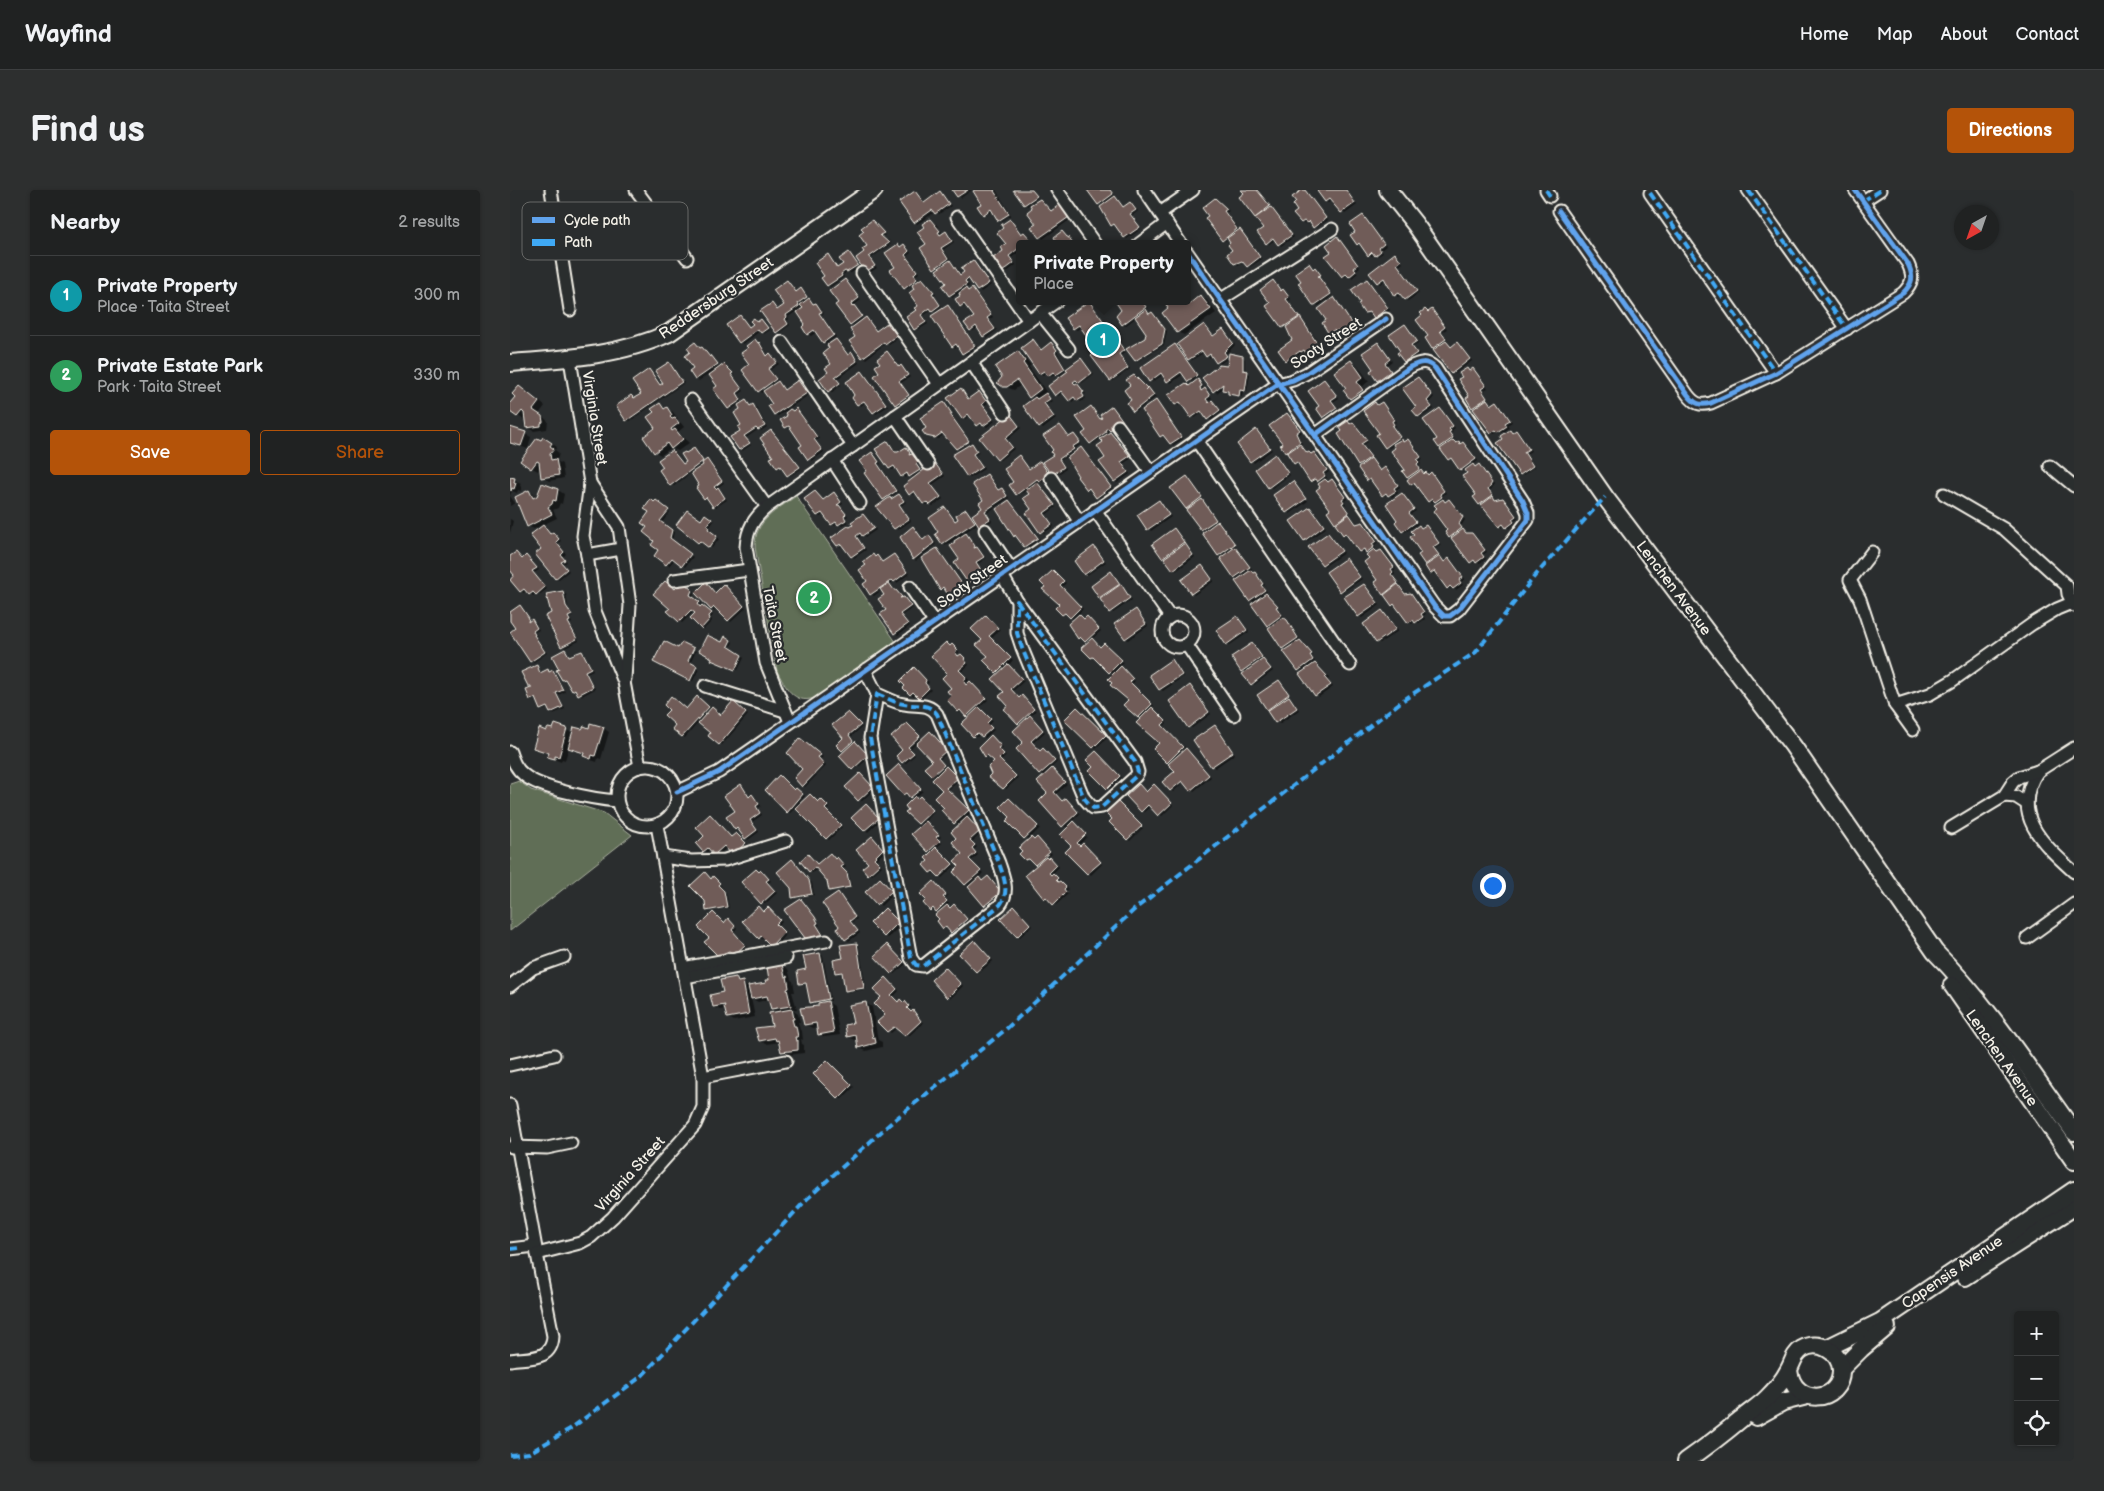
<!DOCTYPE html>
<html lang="en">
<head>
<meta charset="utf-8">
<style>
	:root { --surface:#202222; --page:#2d2f2f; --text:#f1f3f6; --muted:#a2a4a5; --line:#3d3f40; --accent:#b45309 }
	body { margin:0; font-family:"Balsamiq Sans",sans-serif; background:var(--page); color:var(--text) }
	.controls { position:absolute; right:15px; bottom:15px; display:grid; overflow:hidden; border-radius:5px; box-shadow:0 1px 4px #0004 }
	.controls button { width:45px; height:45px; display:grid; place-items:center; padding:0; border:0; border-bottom:1px solid var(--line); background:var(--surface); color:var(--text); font:25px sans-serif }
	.compass { position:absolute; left:1444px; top:15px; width:45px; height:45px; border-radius:50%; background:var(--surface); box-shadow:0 1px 4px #0004; rotate:220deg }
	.you { position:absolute; left:982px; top:695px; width:18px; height:18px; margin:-12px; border:4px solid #fff; border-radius:50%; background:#1a73e8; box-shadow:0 0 0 8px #1a73e833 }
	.badge { display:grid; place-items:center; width:32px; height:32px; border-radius:50%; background:var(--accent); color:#fff; font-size:16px; font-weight:700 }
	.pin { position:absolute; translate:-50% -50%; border:2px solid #fff; box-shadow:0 1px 5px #0006 }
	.popup { position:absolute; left:506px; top:50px; width:175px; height:65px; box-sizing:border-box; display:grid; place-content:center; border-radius:5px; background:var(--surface); filter:drop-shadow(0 1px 4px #0005); font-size:16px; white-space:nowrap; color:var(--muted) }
	.popup b { font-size:19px; color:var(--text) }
	.popup::after { content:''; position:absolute; left:50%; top:100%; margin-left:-10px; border:10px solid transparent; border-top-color:var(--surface) }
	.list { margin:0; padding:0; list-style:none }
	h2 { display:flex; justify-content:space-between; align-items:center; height:65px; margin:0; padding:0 20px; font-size:21px }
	h2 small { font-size:16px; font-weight:400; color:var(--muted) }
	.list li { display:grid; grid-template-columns:32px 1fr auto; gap:15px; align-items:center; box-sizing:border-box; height:80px; padding:0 20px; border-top:1px solid var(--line) }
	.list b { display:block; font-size:19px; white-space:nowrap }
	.list p { margin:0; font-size:16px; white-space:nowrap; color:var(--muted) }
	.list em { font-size:16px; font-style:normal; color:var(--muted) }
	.actions { display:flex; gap:10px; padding:15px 20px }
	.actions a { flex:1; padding:11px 0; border:1px solid var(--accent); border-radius:5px; text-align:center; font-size:18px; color:var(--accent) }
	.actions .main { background:var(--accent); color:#fff }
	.icon { flex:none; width:28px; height:28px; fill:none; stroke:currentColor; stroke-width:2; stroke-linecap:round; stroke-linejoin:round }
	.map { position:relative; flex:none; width:1564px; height:1271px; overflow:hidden; border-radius:5px }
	header { display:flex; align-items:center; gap:30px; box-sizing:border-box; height:70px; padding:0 25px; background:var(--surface); border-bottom:1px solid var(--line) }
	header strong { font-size:24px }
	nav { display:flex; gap:28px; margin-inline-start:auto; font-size:18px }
	.intro { display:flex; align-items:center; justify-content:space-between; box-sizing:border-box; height:120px; padding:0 30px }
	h1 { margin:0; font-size:35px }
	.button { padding:12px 22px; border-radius:5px; background:var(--accent); color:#fff; font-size:18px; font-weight:700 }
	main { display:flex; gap:30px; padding:0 30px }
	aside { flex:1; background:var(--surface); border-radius:5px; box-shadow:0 1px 4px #0004 }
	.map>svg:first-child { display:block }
	.green { fill:#616e56; stroke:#aab09f }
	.shadow { fill:#0007 }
	.building { fill:#6f5c59; stroke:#f4f1e8 }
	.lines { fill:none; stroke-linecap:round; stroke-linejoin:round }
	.street-casing { stroke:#f4f1e8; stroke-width:15 }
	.secondary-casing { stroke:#f4f1e8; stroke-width:20 }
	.street { stroke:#2a2d2e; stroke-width:11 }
	.secondary { stroke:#2a2d2e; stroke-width:16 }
	.quiet { stroke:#3fa9f5; stroke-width:4; stroke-dasharray:8 4; stroke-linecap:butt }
	.cycleway-casing { stroke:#2a2d2e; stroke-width:8 }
	.cycleway { stroke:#60a3ed; stroke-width:5 }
	.labels { text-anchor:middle; stroke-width:4.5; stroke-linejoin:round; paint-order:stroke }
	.street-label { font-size:15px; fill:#f4f1e8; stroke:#2a2d2e }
	.key { fill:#2a2d2e; stroke:#676866; stroke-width:1 }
	.key-label { font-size:14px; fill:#f4f1e8 }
</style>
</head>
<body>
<header>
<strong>Wayfind</strong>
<nav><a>Home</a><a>Map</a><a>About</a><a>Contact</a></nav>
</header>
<div class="intro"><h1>Find us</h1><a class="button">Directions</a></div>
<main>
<aside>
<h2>Nearby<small>2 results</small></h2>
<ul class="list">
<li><span class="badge" style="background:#0f9aa8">1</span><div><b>Private Property</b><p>Place · Taita Street</p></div><em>300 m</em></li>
<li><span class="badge" style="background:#2e9e5b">2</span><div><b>Private Estate Park</b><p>Park · Taita Street</p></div><em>330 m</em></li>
</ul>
<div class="actions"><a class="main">Save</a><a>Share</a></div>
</aside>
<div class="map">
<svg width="1564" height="1271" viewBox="0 0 1564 1271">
	<rect width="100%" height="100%" fill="#2a2d2e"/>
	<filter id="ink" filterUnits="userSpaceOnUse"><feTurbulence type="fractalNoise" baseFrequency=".02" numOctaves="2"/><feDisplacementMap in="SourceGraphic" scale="10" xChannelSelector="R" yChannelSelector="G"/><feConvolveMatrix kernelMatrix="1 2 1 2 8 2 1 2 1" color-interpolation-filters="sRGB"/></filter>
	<g filter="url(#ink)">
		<g class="green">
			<path d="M286 306 386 452 304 508C284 515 275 496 267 481L245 357C244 331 267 320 286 306Z"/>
			<polygon points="9,591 21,600 94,623 122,645 0,741 0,594"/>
		</g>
		<g class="shadow">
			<polygon points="444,0 462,0 451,8"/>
			<polygon points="467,0 486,0 501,25 492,31 483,21 476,25 474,24 473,14"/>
			<polygon points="504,0 523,0 528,7 517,16"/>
			<polygon points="578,0 600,0 614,18 620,13 623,15 628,21 622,26 631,39 617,49 615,47 606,35 602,35 593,16"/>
			<polygon points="733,0 750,0 748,1 784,47 771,56 765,50 759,54 757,53 754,39 746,27"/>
			<polygon points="795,0 818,30 806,38 799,33 804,29 803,27 794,34 791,32 789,21"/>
			<polygon points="810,0 836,0 847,15 835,24 822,10 818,13 815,11"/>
			<polygon points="405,2 415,13 430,2 441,16 429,24 425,22 407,34 405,32"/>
			<polygon points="530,10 542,22 564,27 533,49 523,37 528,34"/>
			<polygon points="708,11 719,21 716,23 752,69 740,77 735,72 728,75 725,73 722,53 719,48 715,51 712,50"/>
			<polygon points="853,26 876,56 871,60 873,63 868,66 865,64 862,66 859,65 852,54 847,54 847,42"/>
			<polygon points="420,30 426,34 433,44 436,42 438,44 444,52 433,60 452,85 463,71 481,95 471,102 461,90 457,92 459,96 454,99 465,101 483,127 479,130 487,140 477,148 468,138 463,141 461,140 465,127 457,116 454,118 446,110 451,106 450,102 443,107 440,105 437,93 425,78 418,55 415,37"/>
			<polygon points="500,31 512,45 514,43 517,45 523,52 509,54 509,62 501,68 506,75 496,83 493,81"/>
			<polygon points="365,33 375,45 372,47 374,50 378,50 381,54 360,69 367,78 359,83 356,81 356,63"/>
			<polygon points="828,48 850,77 846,80 848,83 842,88 838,85 835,87 833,86 823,62"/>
			<polygon points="388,55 397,57 401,63 397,66 409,83 405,86 410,91 414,91 426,104 424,105 432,117 426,122 422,120 413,126 418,134 408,140 405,139 409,116 406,99 403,95 397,99 394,98 387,77"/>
			<polygon points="339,64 350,77 341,83 338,81 333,85 334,87 320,97 318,95 316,86 318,66 329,79 334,75"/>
			<polygon points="885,65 893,73 889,76 909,103 898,111 891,104 888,107 885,105 876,89 870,94 867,92"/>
			<polygon points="799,75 804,79 808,80 812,86 810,88 822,106 809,116 804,114"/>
			<polygon points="335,90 351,110 343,116 354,131 358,130 367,142 377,134 389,147 379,155 376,153 356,169 341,151 347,147 345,137 341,134 330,113"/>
			<polygon points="857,90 880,120 867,128 862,123 855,122 851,113"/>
			<polygon points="277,92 287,103 291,100 294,101 298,109 305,115 309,116 314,123 311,125 326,147 316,154 307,142 301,146 298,144 293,137 297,135 293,117 278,127 279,129 277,131 280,135 269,143 267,142 262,114 268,120 276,115"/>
			<polygon points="763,92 772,102 776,102 781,109 778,111 809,153 808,154 812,160 802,167 796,162 793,162 779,172 776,170 784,151 778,138 773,137 758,116 761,113"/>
			<polygon points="690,107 697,110 706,123 674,145 667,142 660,119 651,111 677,110 680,115"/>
			<polygon points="824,109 846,139 835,146 830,142 823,144 820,143 818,130"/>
			<polygon points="607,111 636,111 634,113 638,119 636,121 640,125 645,125 657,141 654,155 628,171 626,170 618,159 637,148 638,143 627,127 615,136 613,134 613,121"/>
			<polygon points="579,112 616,162 610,166 620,179 603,191 601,190 589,161 571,137 567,140 564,138 557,128"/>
			<polygon points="438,116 467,157 456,165 448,156 445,158 443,156"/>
			<polygon points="915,120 925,122 937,139 932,142 938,151 936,152 942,158 947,154 950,155 962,171 944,184 923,158 914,126"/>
			<polygon points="230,126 240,138 244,134 244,130 248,133 251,130 260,140 254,144 250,141 233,154 230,152"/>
			<polygon points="694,135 704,147 713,140 716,142 725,155 716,164 712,162 711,164 718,168 710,174 703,166 700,168 695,162 682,170 674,166 689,187 681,192 674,184 661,193 653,185 642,192 640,191 665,155 672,159"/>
			<polygon points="895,135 909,153 903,157 909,164 898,173 895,171"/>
			<polygon points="523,150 532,160 541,154 544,155 556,180 571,169 574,171 584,184 572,193 569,191 565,194 576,204 573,205 576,208 571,212 567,208 562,212 554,202 548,206 546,205 560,181 559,179 549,186 546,183 541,187 536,182 533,185 530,183 512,158"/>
			<polygon points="245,151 252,155 258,166 260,165 263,166 269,174 260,180 275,200 288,191 299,205 278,219 283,222 286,219 289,221 309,249 306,251 314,262 302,271 291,258 294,256 281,238 276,237 279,226 275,221 268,226 265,224 264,214 254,201 252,203 249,201 234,180 241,175"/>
			<polygon points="326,151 339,166 342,164 344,165 349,173 327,189 331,195 321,203 319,201 320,183"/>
			<polygon points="185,153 191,159 195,160 211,178 214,175 220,179 224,185 223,186 234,201 228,205 234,213 236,212 241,216 246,217 257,237 251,241 249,239 236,248 241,255 232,261 229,259 233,235 232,219 229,214 221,220 219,218 209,196 199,183 189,191 180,182 185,178 182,162"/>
			<polygon points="868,153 882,171 877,175 883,183 871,192 862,181 865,179"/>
			<polygon points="377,163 400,187 391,193 400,207 389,215 386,214 371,182 371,173"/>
			<polygon points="508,163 514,167 521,175 519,177 537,203 535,204 542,211 536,215 546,229 533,239 530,237 524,209 520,207 511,195 504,200 491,195"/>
			<polygon points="733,167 735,169 735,182 740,184 737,201 733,201 732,207 722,205 719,201 714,199 714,197 707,203 704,201 718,177"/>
			<polygon points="841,172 847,175 859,191 853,196 859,204 847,212 841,208 838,198"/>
			<polygon points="159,174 174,193 120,231 117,230 121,206 125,209 133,204 139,180 151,195 155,193"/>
			<polygon points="963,179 978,198 973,201 979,210 977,211 982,216 987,213 989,214 1002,232 997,235 999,238 992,243 989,241 984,244 982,242 963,217 954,187 957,180 960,181"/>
			<polygon points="352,182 378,216 366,224 356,212 351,216 348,214"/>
			<polygon points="626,188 646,207 626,222 624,221 622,195"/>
			<polygon points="908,188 924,207 919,213 924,219 911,227 909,226 907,218"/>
			<polygon points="814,190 829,208 823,212 829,220 817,229 814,227 810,216"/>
			<polygon points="688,191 702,208 698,211 700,213 703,211 705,213 712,222 701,231 693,222 685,228 672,213 669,216 666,214 677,194 680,196"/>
			<polygon points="451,199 460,209 469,202 472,204 478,213 474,216 485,231 477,237 473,234 470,236 461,225 455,229 453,228"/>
			<polygon points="15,201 35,216 29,224 38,231 37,239 24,241 18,237 16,228 14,230 0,220 0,215"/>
			<polygon points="646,212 673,249 663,255 656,246 651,246"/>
			<polygon points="434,213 460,252 449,260 435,244 428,249 417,245"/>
			<polygon points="865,213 874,215 886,232 884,233 886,236 884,238 891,250 901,252 913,269 909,272 911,274 909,275 913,282 915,285 924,285 936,303 932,306 934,309 932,310 942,312 955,330 951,336 953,341 958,345 965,346 977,362 973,365 976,369 970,373 961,372 940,347 939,340 928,318 929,313 925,310 921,313 919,311 906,295 902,294 884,254 879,258 876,257 870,243"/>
			<polygon points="150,215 163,222 168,229 166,230 171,233 174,237 168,242 179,253 168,261 161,258 151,265 145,262 147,238 145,223"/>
			<polygon points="602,217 615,232 603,240 601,239 597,242 603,245 622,268 613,274 620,284 607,293 605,291 597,268 594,252 591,248 583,254 580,253 578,241 581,218 592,230"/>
			<polygon points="930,220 945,238 941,241 943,242 940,244 945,250 943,251 956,255 968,271 962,275 972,277 984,295 980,301 985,307 983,308 987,311 992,309 995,311 1008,328 1004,331 1006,333 999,338 996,335 992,338 990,336 970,314 956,279 953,281 951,280 943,269 939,269 933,259 930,257"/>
			<polygon points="777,224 792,242 788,245 792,254 790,255 798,264 807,265 819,282 815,285 817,288 815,290 819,293 822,290 825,292 837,309 834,311 836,314 834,315 841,325 839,326 847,335 853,334 856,336 868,352 864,356 866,359 864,360 868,363 874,363 886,379 883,381 885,384 883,386 897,405 904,407 916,424 913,426 915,429 909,433 905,431 902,434 899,432 887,415 883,415 865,393 869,390 860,363 856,360 853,363 850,361 838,344 834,344 826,332 812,293 807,290 804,292 801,291 789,274 785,273 776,262 774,254"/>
			<polygon points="500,226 511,238 497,250 504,259 490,270 487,269"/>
			<polygon points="838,233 846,235 858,252 853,255 863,269 861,270 871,281 875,278 878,280 890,297 886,300 888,303 882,307 878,304 875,306 873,305 862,291 858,290 849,275 834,241"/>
			<polygon points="0,236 21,247 18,259 3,254 0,256"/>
			<polygon points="550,236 560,248 567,248 571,254 564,259 566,262 571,259 574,260 603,299 590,308 587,307 582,299 577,299 558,266 551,270 556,279 545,286 538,282 540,286 532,292 530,290 526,293 546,317 536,325 544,336 534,343 531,342 523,320 521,304 517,300 509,305 506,304 505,292 509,267 520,280 530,273 537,281 539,279 545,265"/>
			<polygon points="747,241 762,260 744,273 729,254"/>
			<polygon points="1000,241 1009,243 1021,261 1016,264 1025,277 1013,285 1011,284 995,249"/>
			<polygon points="261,242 291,279 280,286 272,277 270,278 267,277"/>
			<polygon points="40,252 47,257 45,260 49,263 47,271 52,274 54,288 39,291 32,287 31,277 28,281 22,278"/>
			<polygon points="378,252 387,263 396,258 399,260 409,274 408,275 410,278 405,276 404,278 412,283 424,273 427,275 435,286 422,295 433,309 423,316 419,313 417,315 414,313 407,303 403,305 400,304 405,289 399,284 395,288 392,286 386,278 382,280 380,279"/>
			<polygon points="462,255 469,262 465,265 474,279 460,288 457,286"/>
			<polygon points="164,260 174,275 178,272 177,264 184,260 195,273 197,271 200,272 214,293 207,298 217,310 206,317 204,316 199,308 195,308 191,296 182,282 164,296 161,295 155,277 150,270"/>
			<polygon points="362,263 371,274 369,275 388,302 380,308 383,310 389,305 396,312 391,316 401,331 388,340 367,317 377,310 358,281"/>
			<polygon points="765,266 780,285 762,298 759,297"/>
			<polygon points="477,285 490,300 494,301 499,308 477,323 482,331 473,337 469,333 454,343 458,346 476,368 468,374 475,385 461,394 459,392 445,349 436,355 427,345 435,318 446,332 456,320 461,326 474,318"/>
			<polygon points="0,288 11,293 10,296 12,297 11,301 8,300 7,303 2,301 0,306 5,313 0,316"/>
			<polygon points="679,289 693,309 692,310 726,356 724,358 728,360 742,379 740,381 747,385 755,395 753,396 757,402 755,403 759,406 774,427 772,428 780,433 790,450 789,451 803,466 802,467 805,472 803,473 819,488 818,490 823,497 809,507 793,482 789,480 777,460 773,458 745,413 740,410 729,390 725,387 712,368 713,367 709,365 696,342 692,339 677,318"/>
			<polygon points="783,292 798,311 780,324 765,305"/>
			<polygon points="48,300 54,304 52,314 50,313 48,318 43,320 47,328 24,339 18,336 19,301 25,305 28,309"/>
			<polygon points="306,302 314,311 324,303 327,305 333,314 329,316 338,326 335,328 338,332 332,336 328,333 325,336 315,324 310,327 308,325"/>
			<polygon points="892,304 906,321 901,324 908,334 895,342 892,341 889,330"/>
			<polygon points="499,311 530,349 518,358 508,347 504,346"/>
			<polygon points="649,312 661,327 641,341 629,326"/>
			<polygon points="145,313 149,313 160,322 152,333 164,342 162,351 183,367 175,377 165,369 159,376 157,374 139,336"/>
			<polygon points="800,318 816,338 797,351 795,350"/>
			<polygon points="354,325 366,340 356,347 352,345 348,348 356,360 344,368 334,355 331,357 328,355 323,348 340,338"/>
			<polygon points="196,326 204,331 199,338 201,340 200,342 209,349 202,358 193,352 191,354 189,352 192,331"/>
			<polygon points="0,329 3,331 0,343"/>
			<polygon points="909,336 918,338 931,355 925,359 930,368 935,373 940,370 942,371 955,389 951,392 953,395 946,400 938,398 927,382 924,384 921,383 910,365 913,363 905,344"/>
			<polygon points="33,337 41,345 43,343 46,345 51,351 48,353 56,364 53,367 57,372 53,374 59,381 49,389 46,388 33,359"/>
			<polygon points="404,338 414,350 419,347 426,354 406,371 404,369"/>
			<polygon points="664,340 685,367 666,381 653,367"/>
			<polygon points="818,344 834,363 815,376 813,375"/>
			<polygon points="584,358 596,372 577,385 575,384"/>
			<polygon points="427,359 457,399 444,408 436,399 433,400 431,399"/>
			<polygon points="6,363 12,370 16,366 19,368 29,380 24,383 37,399 29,405 26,403 23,406 17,400 14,403 11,401 1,389 5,385 0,378 0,368"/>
			<polygon points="363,366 370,368 373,373 384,366 399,384 387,393 384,391 379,395 397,410 403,418 392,425 400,436 388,445 385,443 378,420 376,405 372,400 364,406 361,404 358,375"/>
			<polygon points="836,369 852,389 833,402 831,401"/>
			<polygon points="692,376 704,391 684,405 682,403"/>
			<polygon points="601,382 622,410 603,423 590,407"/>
			<polygon points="546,383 556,393 552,397 573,419 568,424 575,430 578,427 580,429 591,441 582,449 591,457 594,454 597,456 614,473 609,477 625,491 622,494 644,516 641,518 657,533 653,537 679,561 701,587 684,601 674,592 663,602 661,600 666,581 658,572 651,553 629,527 620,510 604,493 604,485 585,468 581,467 578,453 573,448 569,448 559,434 564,430 557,424 553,424 547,418 551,414"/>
			<polygon points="175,395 184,403 182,407 203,425 201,428 202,431 194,439 192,438 184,421 172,433 159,421 162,419 165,400"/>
			<polygon points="198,395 206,403 217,397 236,418 221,432 207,418 204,421 202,419"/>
			<polygon points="854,395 870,415 852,428 849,426"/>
			<polygon points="53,403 56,404 58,418 63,426 60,428 62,433 60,434 69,451 55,458 52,456 43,424"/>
			<polygon points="10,417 22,431 25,432 29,440 25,442 27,446 25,446 37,463 24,472 21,471 6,438 0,429 0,423"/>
			<polygon points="626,420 638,436 618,450 616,448"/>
			<polygon points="872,421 888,441 870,453 867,452"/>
			<polygon points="727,427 739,442 720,455 717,454"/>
			<polygon points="478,428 490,440 481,449 503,470 498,476 514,491 503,501 510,508 515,508 526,521 519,527 535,542 523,553 531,562 534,560 536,561 547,572 540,579 557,594 546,604 553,612 558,611 570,624 562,631 577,647 569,655 571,657 576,657 592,674 581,685 557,662 563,656 558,638 553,636 539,603 535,586 530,584 515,553 512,534 509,533 499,516 490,484 475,470 479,466 473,450"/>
			<polygon points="215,448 223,452 220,458 234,468 228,480 205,471"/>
			<polygon points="172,454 186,461 180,474 189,479 183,491 145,472 169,460"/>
			<polygon points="742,454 763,481 744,495 736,483 732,481"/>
			<polygon points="441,457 445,457 449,462 447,465 449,467 453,467 459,475 451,482 459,490 454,498 463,495 478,510 469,518 483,531 479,535 484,540 475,548 470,544 467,547 464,546 460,527 453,521 451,523 449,522 438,510 443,506 443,498 439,483"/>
			<polygon points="55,460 60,466 72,463 74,464 83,480 77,483 85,499 72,506 67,500 62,500 57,490 53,489 51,480"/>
			<polygon points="662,471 674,486 653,501 650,499"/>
			<polygon points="27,476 32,483 37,481 46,483 55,502 48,505 55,519 43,524 39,518 34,520 31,519 27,509 21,509 22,497 19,495"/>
			<polygon points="404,479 419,492 417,495 421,500 412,508 406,503 404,506 401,504 395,498"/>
			<polygon points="769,491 789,520 769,534 748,505"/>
			<polygon points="680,496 701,524 682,538 679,537"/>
			<polygon points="190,509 212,526 226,514 238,525 212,555 189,532 175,548 172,546"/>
			<polygon points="567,518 598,547 586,559 556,530"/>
			<polygon points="341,525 352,537 341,547 360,567 345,580 343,579 336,561 333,560"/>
			<polygon points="397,534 413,550 423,544 439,562 429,570 449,590 438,600 461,622 456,627 472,643 462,652 467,657 464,660 468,665 461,671 473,683 468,688 473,691 478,688 481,689 493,704 478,717 445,682 451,676 454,664 448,648 449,636 433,620 435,618 434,600 426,588 422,585 424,571 406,553 400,559 405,565 396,573 393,572"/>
			<polygon points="45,536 63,543 93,538 99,542 91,569 88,568 87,572 81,570 74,566 80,566 59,557 55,570 52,569 51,572 39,567 45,564 24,558 37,542 44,541"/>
			<polygon points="705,536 725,564 705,578 702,576"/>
			<polygon points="484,548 493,558 490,560 496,566 491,571 508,588 496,599 482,584 486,571 480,566 479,567 476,566"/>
			<polygon points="293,552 313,567 310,569 316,576 295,597 293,596"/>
			<polygon points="588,564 612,588 600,600 581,581 585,577"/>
			<polygon points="389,576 413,601 405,608 413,609 424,622 415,632 431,647 428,649 432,653 426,658 444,676 432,688 425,682 424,684 421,682 414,675 419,671 421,663 403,645 413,635 409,633 404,609 399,604 397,606 394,604 378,586"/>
			<polygon points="351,585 365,599 352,611 349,610"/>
			<polygon points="270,587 285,601 289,601 295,606 287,616 288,617 314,612 319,618 316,621 332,637 319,650 286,617 280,623 278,622"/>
			<polygon points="629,595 637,603 647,598 663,615 652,626 641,616 634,622 632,621"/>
			<polygon points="231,596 240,607 242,606 245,607 251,616 248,618 252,625 242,632 249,642 238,650 229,640 225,639"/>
			<polygon points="500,609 530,638 520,648 525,651 530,650 542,664 536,668 543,670 549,677 542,684 558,699 556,701 558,704 546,715 539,708 537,710 535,708 517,686 528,676 522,670 516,669 519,650 498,631 502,627"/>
			<polygon points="608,612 633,638 620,651 601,632"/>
			<polygon points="356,615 371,630 358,642 343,628"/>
			<polygon points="227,644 238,655 226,666 217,657 208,666 200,659 197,662 188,654 222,648"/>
			<polygon points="364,650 375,661 366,670 372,676 362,685 359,684"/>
			<polygon points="328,669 336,677 333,679 339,686 341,696 321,701 318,690 308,678 302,683 300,681 307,675"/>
			<polygon points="282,671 302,693 304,705 286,708 283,707"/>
			<polygon points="250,683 253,683 261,691 258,693 267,703 255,714 252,713"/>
			<polygon points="197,685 202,690 206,689 216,703 219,718 200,721 198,720"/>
			<polygon points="370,689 384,703 371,716 357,702"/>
			<polygon points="424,693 438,706 434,708 439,714 437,716 441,718 447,717 459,731 444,744 429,731 430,729 430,723 425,720 424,721 421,720 418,710"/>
			<polygon points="328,703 347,729 342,732 350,743 339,751 336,749 330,736"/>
			<polygon points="291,710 310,735 308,736 315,746 302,752"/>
			<polygon points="507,719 522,736 510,747 507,746"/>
			<polygon points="261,720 272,732 268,736 276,744 265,757 254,747 253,749 250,748 234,731"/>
			<polygon points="377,722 391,735 378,748 362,733"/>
			<polygon points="221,731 227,738 224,742 237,757 228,765 222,762 211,767 209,765 215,734"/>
			<polygon points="467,753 483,771 469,783 467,781"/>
			<polygon points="347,754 349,756 356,799 339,802 336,800 333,783 326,783"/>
			<polygon points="378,756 396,774 384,784 381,783"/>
			<polygon points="310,764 313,766 321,811 316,811 324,816 330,845 315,847 309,844 308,837 302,838 295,834 309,817 309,813 301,812 297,794 290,794 297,780"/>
			<polygon points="272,775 278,779 281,790 283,791 285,802 282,802 287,819 282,820 288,824 290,832 288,832 290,840 292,841 293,850 291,849 292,854 294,855 294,863 278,865 272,861 270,852 256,854 250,850 264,837 269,823 262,819 260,809 248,812 241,808 245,827 224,831 218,827 215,819 210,820 204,817 226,788 239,798 258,794"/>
			<polygon points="438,780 453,796 441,808 422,790"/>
			<polygon points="379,790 389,801 383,807 389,813 398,814 401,818 399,820 406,824 413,833 399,846 387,838 381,843 369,832 377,825 372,807"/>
			<polygon points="355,813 362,817 368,850 372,852 372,857 356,861 350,858 348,849 345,850 338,846"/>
			<polygon points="320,873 344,897 332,909 329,908"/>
		</g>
		<g class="building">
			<polygon points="442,0 458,0 447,7"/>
			<polygon points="465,0 485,0 484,1 499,24 488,31 481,19 473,25 467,16 471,14 463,1"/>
			<polygon points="503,0 522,0 527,6 514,15"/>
			<polygon points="577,0 600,0 603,4 588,15"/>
			<polygon points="731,0 747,0 760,16 745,28 729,7 734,3"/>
			<polygon points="792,0 795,0 816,28 803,38 799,31 797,33 794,31 791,33 783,24 787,21 783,15 786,12 782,7"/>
			<polygon points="808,0 836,0 845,13 831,23 819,9 815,12 807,1"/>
			<polygon points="405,1 414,13 430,1 439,14 425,24 422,20 404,33 389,12"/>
			<polygon points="605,6 613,17 620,12 626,20 620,24 630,37 614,48 604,34 601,36 590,17"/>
			<polygon points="705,8 717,19 714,21 727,39 712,51 695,28 698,26 692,18"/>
			<polygon points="530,9 541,21 553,12 562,25 529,48 521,37 526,34 517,22 522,18 520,15"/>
			<polygon points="761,17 782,45 768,55 763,48 756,54 747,42 753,38 745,28"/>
			<polygon points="853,25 874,54 869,58 871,61 865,66 862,62 858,66 849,53 847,55 840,45 845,42 840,34"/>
			<polygon points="420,29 430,41 428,42 430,45 436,41 442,51 431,58 438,69 424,79 410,58 416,54 407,42 414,37 412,34"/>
			<polygon points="500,29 511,44 514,42 521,50 516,54 509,54 509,58 499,66 504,73 492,82 483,68 493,61 491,57 496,54 487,43 493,38 491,35"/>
			<polygon points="362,30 374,43 370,45 379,53 359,67 365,76 355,82 346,68 354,62 352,59 357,56 349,45 354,41 351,38"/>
			<polygon points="730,39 750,67 737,77 732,71 724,74 717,64 722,60 718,55 720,53 717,48"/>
			<polygon points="552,41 557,47 558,47 563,54 542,54 546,51 544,47"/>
			<polygon points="827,46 848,75 844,78 846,81 839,87 836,84 832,87 815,66 821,62 816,55"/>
			<polygon points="388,54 390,57 394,54 399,61 395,65 407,81 404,84 407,89 394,99 380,80 385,77 375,63"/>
			<polygon points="339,62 348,75 337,82 335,81 331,84 332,86 317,96 311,88 314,86 305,73 318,64 327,78 333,74 329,69"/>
			<polygon points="885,63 891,71 887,74 907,101 895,110 889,103 884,106 874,88 867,93 859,83"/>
			<polygon points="440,70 450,85 454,82 451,78 463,70 479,93 467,101 458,88 455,91 457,94 439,106 432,96 436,93 426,80"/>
			<polygon points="799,73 803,79 805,77 811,85 808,86 821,104 805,115 803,115 788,93 791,91 785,83"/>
			<polygon points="412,88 424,102 422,103 430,115 422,121 420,118 411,125 416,132 404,140 396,127 406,120 404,118 408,116 399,103 404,99 402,95"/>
			<polygon points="335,89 349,108 341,114 342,117 344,115 352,126 340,135 325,115 328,113 319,101"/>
			<polygon points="857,89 878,118 864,128 860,122 854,123 848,114 850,113 841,100"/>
			<polygon points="277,90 286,102 291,98 297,107 288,113 289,116 276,125 277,127 275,129 278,134 266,143 250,121 262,113 267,120 274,115 263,100"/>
			<polygon points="763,90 771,101 773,99 779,107 776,109 789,127 772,138 756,116 760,113 750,100"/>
			<polygon points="456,98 458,101 462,98 481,125 477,128 485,139 473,147 466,136 460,141 454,133 464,127 454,114 450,117 445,109 450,106 449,103"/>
			<polygon points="690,105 701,119 667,143 652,123 658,118 656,115 660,111 675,111 678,115"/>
			<polygon points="824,107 844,137 832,146 828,140 825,142 824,140 819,144 812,133 816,130 808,119"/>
			<polygon points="299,108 303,114 306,113 312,122 309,123 324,145 313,153 304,140 297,145 292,137 295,134 287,122 293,118 290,115"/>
			<polygon points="579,111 614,160 609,164 618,178 600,191 581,166 587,161 569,135 563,139 555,128"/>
			<polygon points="605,111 632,111 636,117 612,135 606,126 611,120"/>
			<polygon points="438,115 465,156 452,164 446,154 442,157 421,126"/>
			<polygon points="636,119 639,124 642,122 655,139 652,154 625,171 616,159 635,148 636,143 625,127"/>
			<polygon points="915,119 918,122 922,119 935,137 930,141 936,149 922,159 915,148 918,146 906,130 912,125 910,123"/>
			<polygon points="230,125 239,137 243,134 240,131 244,128 247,132 251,129 258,138 251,143 248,139 229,153 216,135"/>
			<polygon points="356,127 366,141 377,133 387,145 375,154 374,152 352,168 339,151 345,147 340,139"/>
			<polygon points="790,127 810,158 798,166 794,160 791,162 790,161 776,171 768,160 782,150 776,137"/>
			<polygon points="694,134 703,146 713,139 723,153 714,162 717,166 706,173 700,164 696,167 692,161 678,170 667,154"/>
			<polygon points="895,134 907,151 901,155 907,163 894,172 887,163 890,161 879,145"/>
			<polygon points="245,149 248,153 249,152 257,166 260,163 267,172 258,179 266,189 248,202 232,180 239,174 231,163 238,158 236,156"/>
			<polygon points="326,149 338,165 342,162 347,171 325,187 330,193 318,202 309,189 318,182 315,178 321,174 313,163 319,158 317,155"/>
			<polygon points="523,149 531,160 541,152 547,160 545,162 555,179 546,185 543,182 538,186 534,181 529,184 511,158"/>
			<polygon points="936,151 941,157 947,152 960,169 941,184 923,160"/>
			<polygon points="185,152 190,158 192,157 200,167 201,165 208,174 185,190 179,181 183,178 175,166 180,162 177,158"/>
			<polygon points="868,152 880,169 875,173 881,181 867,191 860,181 863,179 852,163"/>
			<polygon points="665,154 687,185 678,192 671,182 657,192 651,183 639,192 630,178"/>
			<polygon points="377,161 389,177 391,175 398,185 389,191 399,205 385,215 364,186 369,182 365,176 370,173 367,169"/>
			<polygon points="508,161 515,171 513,173 531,199 519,208 507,190 497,197 493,197 487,193 492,187 485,177"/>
			<polygon points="719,163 733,166 733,180 738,181 735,201 730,200 729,206 718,204 718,201 712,200 713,194 703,202 692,188 709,175 717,176"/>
			<polygon points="571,168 582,183 569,193 566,190 563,192 565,194 567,193 574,202 572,203 574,207 567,211 564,207 559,211 551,201 545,206 538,196 558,181 556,179"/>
			<polygon points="841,170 853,187 847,192 853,200 840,209 833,200 836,198 824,182"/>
			<polygon points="159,172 172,192 116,231 106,216 121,205 124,208 131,204 122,191 139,179 150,195 153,193 145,181"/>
			<polygon points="214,174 223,183 221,184 232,199 227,203 231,210 218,219 203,199 207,196 199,185"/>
			<polygon points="957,178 959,181 963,178 976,196 971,199 977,208 962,218 956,208 959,206 948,189 952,187 949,183"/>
			<polygon points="352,181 376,214 363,223 354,211 347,215 342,208 344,205 336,192"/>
			<polygon points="624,185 637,198 635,200 638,197 644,205 623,222 617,213 621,210 614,200 620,195 616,190"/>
			<polygon points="908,187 922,205 917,211 922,217 908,227 902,220 906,217 892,198"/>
			<polygon points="688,189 692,196 690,197 691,201 695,198 700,206 696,209 699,213 702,210 710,220 697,230 691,221 681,228 670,212 665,215 658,205 676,193 679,196"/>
			<polygon points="814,189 827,206 821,210 827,218 813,228 806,218 809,216 798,201"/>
			<polygon points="288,190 297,203 264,225 258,216 262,214 253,201 268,191 274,200"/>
			<polygon points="9,196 29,212 23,220 32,226 33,232 31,233 31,236 16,238 14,223 12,221 7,227 0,222 0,213 5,207 2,204"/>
			<polygon points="451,198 458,209 469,201 476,211 472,214 483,229 473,236 471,233 467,236 458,224 452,229 437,208"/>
			<polygon points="536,203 540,209 534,213 544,227 529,238 513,216 525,207 527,209"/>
			<polygon points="977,209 981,215 987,211 1000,230 995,233 997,236 988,242 986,240 981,243 963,219"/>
			<polygon points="236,210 240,216 243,214 255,236 248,240 246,238 234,246 240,253 229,260 220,247 230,241 228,237 231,235 224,223 230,219 228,215"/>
			<polygon points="646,210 671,247 660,254 653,245 650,247 632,220"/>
			<polygon points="434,212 442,224 440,224 459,251 446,259 432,243 425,248 416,246 412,241 416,238 410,228"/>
			<polygon points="865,212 867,215 872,212 884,230 882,231 884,235 882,236 890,247 875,258 866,245 869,243 853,221"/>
			<polygon points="150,213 154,219 157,217 162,225 160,227 162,229 165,228 169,233 161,239 162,241 165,239 173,249 161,259 157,253 144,263 133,247 145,238 137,227 144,222 141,219"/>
			<polygon points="581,216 590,229 592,228 590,225 602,216 613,231 600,240 598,238 595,240 596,242 580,254 572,244 576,241 566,227"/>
			<polygon points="286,218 307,247 304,249 312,260 298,270 289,257 292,255 279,236 275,238 270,230 277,226 275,223 280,219 283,221"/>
			<polygon points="930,218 943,236 939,239 941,241 939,242 943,248 929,258 924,251 927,249 913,230"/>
			<polygon points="777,223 790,240 786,243 790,252 776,263 770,255 773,254 759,236"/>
			<polygon points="500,224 509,236 495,248 502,257 487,270 469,248"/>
			<polygon points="838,231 840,234 843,232 857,250 851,254 861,267 848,276 828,244 832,241 829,237"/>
			<polygon points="550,235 559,247 564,244 570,252 562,257 564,259 549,269 554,277 542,285 532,272 543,265 541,262 543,260 533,246"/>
			<polygon points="0,237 16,242 11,256 0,253"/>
			<polygon points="746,239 760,258 740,272 727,254"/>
			<polygon points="261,240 290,277 277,286 270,276 267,278 260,268 263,267 250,248"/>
			<polygon points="1000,240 1002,243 1006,240 1019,259 1014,262 1023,276 1010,285 987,253 993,249 991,246"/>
			<polygon points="600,242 620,266 611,272 618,282 604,292 589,272 595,268 587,256 593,252 590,249"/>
			<polygon points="33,247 42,253 40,256 44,259 40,264 41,270 46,269 49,285 31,288 29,272 27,271 21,279 10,271 27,248 31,250"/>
			<polygon points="892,249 893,252 898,249 911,267 907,270 909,272 907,274 910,279 897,288 892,281 895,280 881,261 885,258 883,254"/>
			<polygon points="943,250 946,253 949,251 950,254 953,252 966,269 950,281 941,268 938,270 930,259"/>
			<polygon points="378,251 385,262 388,262 396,257 400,263 399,265 402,264 408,272 406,274 410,280 399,287 397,283 391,287 384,276 379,279 365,259"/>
			<polygon points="462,253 467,261 463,264 472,277 457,287 442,265"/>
			<polygon points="790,254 797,263 799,262 801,264 804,262 817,280 813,283 815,286 807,292 805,289 800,292 787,272 784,274 777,263"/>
			<polygon points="571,257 601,297 586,308 579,298 577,300 567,287 568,286 557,268"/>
			<polygon points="184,258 193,271 160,296 149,280 153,277 148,270 162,260 173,274 176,272 171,264 175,262 176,263"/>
			<polygon points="362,262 369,272 367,273 386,301 373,310 354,283 357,281 349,271"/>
			<polygon points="765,264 778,283 758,298 745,279"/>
			<polygon points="509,265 519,279 530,271 539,284 529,291 527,289 506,305 499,295 503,292 494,279 500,275 499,273"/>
			<polygon points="861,268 870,281 875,277 888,295 884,298 886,301 878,306 876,303 872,306 860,289 857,291 848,278"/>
			<polygon points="197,269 212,291 204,297 206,299 208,297 215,308 203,317 196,307 194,309 186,298 189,296 181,283 193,275 192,273"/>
			<polygon points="424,272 433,284 420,293 431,307 420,315 417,312 413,314 404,301 399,305 393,296"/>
			<polygon points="963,274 965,277 969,274 982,293 978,299 983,305 969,315 963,307 966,305 952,286 957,283 955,280"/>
			<polygon points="911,280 914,284 916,282 918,285 921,282 934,301 930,304 932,307 925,312 922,309 918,312 904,293 901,295 897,290"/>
			<polygon points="477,284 488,300 492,298 497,306 475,321 480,329 469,336 462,325 472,318 469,313 473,310 462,294"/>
			<polygon points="677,286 692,307 676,319 660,298"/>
			<polygon points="0,287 5,288 4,292 6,293 4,299 2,298 1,301"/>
			<polygon points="815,289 818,292 822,289 835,307 832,309 834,312 832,313 839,323 825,333 817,321 820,319 806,300 810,297 808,294"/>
			<polygon points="783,291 796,309 776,323 763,305"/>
			<polygon points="527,292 545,315 534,323 542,334 530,343 516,323 521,319 513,308 519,304 516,300"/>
			<polygon points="32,293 48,299 46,311 43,310 42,314 38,317 42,324 17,337 5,307 19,300 23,308 27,306"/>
			<polygon points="305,301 313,310 324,302 331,312 327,315 329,315 336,324 334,326 336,330 328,335 326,332 321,335 312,323 307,326 294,309"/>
			<polygon points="892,303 904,319 899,323 906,332 892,342 885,332 887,330 876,314"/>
			<polygon points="389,304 394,311 389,314 399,329 384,339 366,317 380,307 381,309"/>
			<polygon points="983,306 985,310 993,308 1006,326 1002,329 1004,332 996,338 993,334 989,337 971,315"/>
			<polygon points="141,309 144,312 146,310 159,320 150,331 162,340 160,348 181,364 172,376 162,368 156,375 144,366 148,360 141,355 144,351 133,342 137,337 131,333 139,322 134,319"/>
			<polygon points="692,309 706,330 691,340 676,320"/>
			<polygon points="933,309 935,312 939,309 953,327 949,334 952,338 939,348 935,342 937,340 923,321 927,318 924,315"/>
			<polygon points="499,310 528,348 514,357 505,345 504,347 486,319"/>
			<polygon points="649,310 659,325 637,340 627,325"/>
			<polygon points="435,317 445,331 448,329 446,325 456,319 465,332 432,354 425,344 428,342 419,328"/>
			<polygon points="800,317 814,336 794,351 780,331"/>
			<polygon points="177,320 191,330 195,324 202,329 197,336 199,337 198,339 207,346 199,358 190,351 188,353 166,335"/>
			<polygon points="353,324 364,338 352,346 350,343 346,346 354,358 341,367 331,354 327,356 321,348 338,336 340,337 343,335 341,332"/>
			<polygon points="839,324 846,334 853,332 866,351 862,354 864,357 856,363 854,359 849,362 835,343 833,345 825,334"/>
			<polygon points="708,331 725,354 708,366 692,343"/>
			<polygon points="33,335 40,344 43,342 49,349 46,352 54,362 51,365 55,370 51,372 57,379 45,389 25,364 31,359 20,345"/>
			<polygon points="909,335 911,338 916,335 929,353 923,357 929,365 915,375 908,365 911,363 900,347 904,344 901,341"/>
			<polygon points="403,336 413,350 419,345 424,353 403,370 390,347"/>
			<polygon points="664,338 674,352 652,368 642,354"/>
			<polygon points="953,339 956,343 962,343 975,360 971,363 974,367 966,373 964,370 960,373 941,348"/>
			<polygon points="456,343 465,356 464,358 467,357 474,367 466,372 473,383 458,393 444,373 449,369 440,356 445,353 444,351"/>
			<polygon points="818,343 832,361 812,375 798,357"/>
			<polygon points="675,353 683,365 663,380 654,368"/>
			<polygon points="584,356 594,370 574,385 564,371"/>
			<polygon points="725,357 740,377 724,388 710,368"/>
			<polygon points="427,358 455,398 440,408 433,397 430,400 411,368"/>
			<polygon points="864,359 867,362 871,360 884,377 881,379 883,382 881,384 888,393 873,405 864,392 867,390 854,372 859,368 856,365"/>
			<polygon points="6,362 12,369 16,365 27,378 22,381 35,397 26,405 23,402 19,405 14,399 10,402 0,390 4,385 0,380 0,366"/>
			<polygon points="363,364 365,367 367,365 372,372 384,364 397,382 384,392 382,390 360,405 353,394 357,391 349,380 356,375 352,372"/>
			<polygon points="930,366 934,372 939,368 953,387 949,390 951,393 943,399 940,396 937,399 924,381 920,384 915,376"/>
			<polygon points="836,368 850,387 830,402 816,382"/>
			<polygon points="692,375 702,389 681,404 671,390"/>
			<polygon points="543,380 554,391 550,395 571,417 560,428 555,423 552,425 545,418 549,414 532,399 535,397 530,392"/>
			<polygon points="741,380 743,383 745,382 753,394 751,395 755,400 739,411 725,391"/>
			<polygon points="601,381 610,394 589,408 581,396"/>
			<polygon points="155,391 165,399 172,391 182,400 180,405 190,412 188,414 190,417 192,415 202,423 199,426 200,429 191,439 180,428 185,423 181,420 169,432 157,421 160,419 143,404"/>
			<polygon points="196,392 205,403 214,394 234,416 218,431 204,417 201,420 185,403"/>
			<polygon points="379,393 384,400 386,400 392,407 390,408 394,407 401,416 390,424 398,434 384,444 370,424 376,420 368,409 374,405 370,399"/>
			<polygon points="611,394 620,408 599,423 590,409"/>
			<polygon points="854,394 868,413 848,427 834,407"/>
			<polygon points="888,394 895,404 901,403 914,422 911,424 913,427 905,433 903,430 898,433 884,414 882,416 874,405"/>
			<polygon points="53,401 56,416 62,425 58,427 60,431 58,432 67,449 51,457 35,426 41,423 36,404"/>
			<polygon points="756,403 768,416 766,417 772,425 757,436 741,414"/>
			<polygon points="10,415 19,428 18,432 22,429 27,438 23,441 25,445 24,445 35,462 20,472 0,442 5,438 0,431 0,422"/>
			<polygon points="626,419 636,434 615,449 604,434"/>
			<polygon points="872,420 886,439 866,453 853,434"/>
			<polygon points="569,424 574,429 577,426 589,439 575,452 570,447 568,449 558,434"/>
			<polygon points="476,425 488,438 479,446 501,468 486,483 473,470 478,466 466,455 472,450 461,439"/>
			<polygon points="727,426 737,440 716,455 706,440"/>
			<polygon points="773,427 777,430 788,448 772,459 758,438"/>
			<polygon points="197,445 212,452 215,446 221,450 218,456 232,465 225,480 201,470 202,468 189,461"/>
			<polygon points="582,448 590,457 594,453 612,470 599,483 583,467 581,468 571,458"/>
			<polygon points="790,450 802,464 800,465 803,470 788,481 773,461"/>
			<polygon points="154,451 168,458 172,452 184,458 178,471 187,476 180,491 143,472"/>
			<polygon points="436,452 440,456 442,454 448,460 445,462 448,466 451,464 455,468 454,469 457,473 449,480 456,487 454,492 456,495 460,491 476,508 456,527 450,520 448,522 437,510 441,506 437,501 441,498 432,488 437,483 421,466"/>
			<polygon points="742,453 752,467 731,482 721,467"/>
			<polygon points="55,459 59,466 72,461 81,478 75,481 83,497 68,505 65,499 62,501 55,489 52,490 46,480 49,479 42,466"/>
			<polygon points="662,469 672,485 649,500 639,485"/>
			<polygon points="753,469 761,479 741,495 732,484"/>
			<polygon points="805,473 817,486 815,488 821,495 805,506 789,484"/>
			<polygon points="498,474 512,489 501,499 509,508 512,505 524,519 508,534 494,519 498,516 489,506 494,502 482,489"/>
			<polygon points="27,475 30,483 38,479 39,482 43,480 53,500 46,503 53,517 40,523 37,517 30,520 25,508 20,510 16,500 21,498 21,496 18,496 11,482"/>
			<polygon points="611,476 623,489 620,492 642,514 628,528 613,515 618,510 600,495 602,493 598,489"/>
			<polygon points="404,477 416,490 415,493 419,498 409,508 403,502 400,505 393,498 395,496 390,491"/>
			<polygon points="769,490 779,504 757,520 747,505"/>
			<polygon points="680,495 699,522 678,538 659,511"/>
			<polygon points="161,506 176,519 187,506 199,517 172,547 162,539 165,535 154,525 159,520 154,515"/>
			<polygon points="779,506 787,518 765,533 757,521"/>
			<polygon points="223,511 236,523 209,555 198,546 200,543 188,533 202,517 211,525"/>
			<polygon points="469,517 481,529 477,533 482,538 472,547 467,543 463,547 451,534"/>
			<polygon points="567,517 596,545 583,558 554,530"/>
			<polygon points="642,517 656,531 652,535 673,557 657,573 643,559 649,553 626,533"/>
			<polygon points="338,522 351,535 339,545 343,551 332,561 326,555 333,548 322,535"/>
			<polygon points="520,525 533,540 521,551 530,561 533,558 545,571 529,585 506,559 513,552 503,541"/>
			<polygon points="80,533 94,537 85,566 82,565 81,569 73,566 74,563 58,558 64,537 72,539 74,536 79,538"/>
			<polygon points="397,533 410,546 398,557 404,563 392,573 386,566 392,560 381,547"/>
			<polygon points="45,534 57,538 49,567 45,566 45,569 37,567 39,563 23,558 29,538 36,541 38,538 43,539"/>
			<polygon points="705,535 723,562 701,577 683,550"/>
			<polygon points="420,541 437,560 428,568 434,575 422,586 414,578 422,571 406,554"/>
			<polygon points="481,545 491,556 488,558 494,564 489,569 506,586 493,599 478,587 481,584 478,577 484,571 477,565 475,567 469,557"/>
			<polygon points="290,548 311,565 308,567 314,574 292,597 284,588 292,579 277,563"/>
			<polygon points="345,551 358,565 342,580 329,566"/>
			<polygon points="676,558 699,585 680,601 672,591 660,601 652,592 665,581 658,574"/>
			<polygon points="586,561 610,586 597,599 579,581 583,577 576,570"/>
			<polygon points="389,574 411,599 400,608 396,603 393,605 376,586"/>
			<polygon points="436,576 448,588 436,598 459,620 444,634 431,620 434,618 424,608 432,600 422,590"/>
			<polygon points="542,578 555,592 544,602 552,611 556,608 568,622 552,637 529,611 537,603 527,592"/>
			<polygon points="350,583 363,597 348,611 335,597"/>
			<polygon points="269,585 284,600 286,598 293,604 277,623 255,600"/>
			<polygon points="231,594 239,607 242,604 249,614 246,616 250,623 240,630 247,640 235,649 227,638 225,640 216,627 225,621 214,606"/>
			<polygon points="629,594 636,602 644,594 662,613 648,626 638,615 631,622 616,606"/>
			<polygon points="300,604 308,612 311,609 318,616 315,619 331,635 316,649 285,618"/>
			<polygon points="405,606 407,609 410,606 423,620 408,634 395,622 398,620 395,616"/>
			<polygon points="499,608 528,636 514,649 496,631 500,627 490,617"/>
			<polygon points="605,609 632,636 617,650 599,632 602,629 594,621"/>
			<polygon points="356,614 369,628 354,641 341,628"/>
			<polygon points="200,624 221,647 226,643 236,653 222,665 214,656 204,665 198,658 193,662 186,654 194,646 186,637"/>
			<polygon points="457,627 470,641 460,650 465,655 462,658 466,663 459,669 471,681 455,695 443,682 449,676 444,671 452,664 442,652 446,648 441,642"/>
			<polygon points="416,631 429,645 426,647 430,651 418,662 401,644"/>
			<polygon points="564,631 576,644 567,653 570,656 573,653 591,672 577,684 555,662 561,656 550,645"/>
			<polygon points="362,646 373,659 364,668 370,674 358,685 352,678 358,673 346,660"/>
			<polygon points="521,647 524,650 527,647 540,662 525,675 519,669 515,670 509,664 512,661 509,658"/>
			<polygon points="426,657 443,674 429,687 423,681 420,683 413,675 418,671 415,668"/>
			<polygon points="320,663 325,669 327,667 334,675 331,677 337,683 340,697 319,701 317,691 305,677 299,682 290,671 298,664 307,674"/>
			<polygon points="536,667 538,669 540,667 547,675 539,683 541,685 543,683 548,688 546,690 548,692 550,691 556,697 554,699 556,702 543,715 536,707 534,709 515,685"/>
			<polygon points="282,669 299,690 302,704 282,708 281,698 267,682"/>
			<polygon points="246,679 249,682 251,680 259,689 256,691 265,701 251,714 231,692"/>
			<polygon points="195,682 201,689 203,686 210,693 208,695 214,701 217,717 196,721 195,711 180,696"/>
			<polygon points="478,686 491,702 474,716 458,697 469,687 472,691"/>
			<polygon points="370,688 382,701 367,715 355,702"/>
			<polygon points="424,691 436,705 433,707 437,711 426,722 423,718 420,721 413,713 416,710 410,704"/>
			<polygon points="328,702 345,727 340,731 348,741 335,750 327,739 329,736 312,713"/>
			<polygon points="291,709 305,727 308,733 306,734 313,745 298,752 274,720"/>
			<polygon points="444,714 457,729 441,743 435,736 433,739 427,731 429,729 425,725 437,715 440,718"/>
			<polygon points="248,716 253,722 258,717 270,730 266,734 274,742 261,756 251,746 249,749 232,731"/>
			<polygon points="504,716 520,734 507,747 490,729"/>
			<polygon points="375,718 389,732 374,747 360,733"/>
			<polygon points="203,722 214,733 218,728 225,736 222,740 235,755 225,764 219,761 208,766 194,752 199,748 188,737"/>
			<polygon points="464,750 481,769 466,782 449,764"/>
			<polygon points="347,753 354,798 335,801 332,782 325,783 323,770 333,768 330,755"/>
			<polygon points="377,754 394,772 381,784 364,766"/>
			<polygon points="310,763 319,809 300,813 296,793 289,794 287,781 296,779 293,766"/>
			<polygon points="272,774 275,787 277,786 279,798 277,799 281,816 261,819 257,806 241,809 238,796 256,793 255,790 259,790 257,777"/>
			<polygon points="435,777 451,794 437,808 421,790"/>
			<polygon points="226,787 228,792 233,791 239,824 217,828 214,817 215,815 203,817 200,805 213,802 210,790"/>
			<polygon points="376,787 387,799 381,805 388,812 390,809 394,813 395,811 399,816 397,818 401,822 403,820 411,831 395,846 384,837 377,842 367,832 375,825 364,814 371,807 363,800"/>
			<polygon points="318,811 324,842 308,845 306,833 294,835 290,818 308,816 308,813"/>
			<polygon points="356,812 363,848 365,847 366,853 348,858 346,845 337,847 335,835 343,833 339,815"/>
			<polygon points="282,819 284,829 282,829 284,836 286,836 288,847 285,847 286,851 288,850 288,860 271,862 268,850 266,851 265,848 249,851 245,838 262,836 259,823"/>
			<polygon points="317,870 342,895 328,909 303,884"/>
		</g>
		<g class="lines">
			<g class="street-casing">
				<g id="street">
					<polyline points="41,0 60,120"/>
					<polyline points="126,0 177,68"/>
					<polyline points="547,0 585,54"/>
					<polyline points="634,0 671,54"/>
					<polyline points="1036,0 1040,6"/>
					<polyline points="1238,0 1337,139"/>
					<polyline points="1140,3 1266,183"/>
					<polyline points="1353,11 1370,0"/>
					<path d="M1049 21 1178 205C1185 214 1190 216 1201 213L1266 183 1393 103C1403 93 1404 87 1398 74L1345 0"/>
					<polyline points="650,23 683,0"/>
					<polyline points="447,27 519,131"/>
					<polyline points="629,54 657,33"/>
					<path d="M677 62 924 416 934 426H940L949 419 1018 330V323L1013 311 925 178C916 170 910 172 900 177L805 245"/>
					<polyline points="352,83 429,194"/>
					<polyline points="710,110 822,39"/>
					<polyline points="530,123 559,159"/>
					<polyline points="272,152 343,256"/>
					<polyline points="60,169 80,293 73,346 77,365 85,421 114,492 130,577"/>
					<polyline points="461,172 495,223"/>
					<polyline points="181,210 257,317"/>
					<polyline points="385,226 418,274"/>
					<polyline points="608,236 641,282"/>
					<polyline points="686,250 840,475"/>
					<polyline points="322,270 350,313"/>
					<polyline points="1540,276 1564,296"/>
					<polyline points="541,288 569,331"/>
					<polyline points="80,293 109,337 120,415 115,489"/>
					<polyline points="1434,304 1494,339 1557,396 1558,404 1564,416"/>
					<polyline points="585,320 660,427"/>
					<polyline points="475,340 501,379"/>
					<polyline points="1362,362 1340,390 1350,409 1385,515 1403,540"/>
					<polyline points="77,365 111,359"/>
					<polyline points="492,385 507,411 625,572 628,582 626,586 592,617 583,618 574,608 512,458 507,443 507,411"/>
					<polyline points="164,390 239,380"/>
					<polyline points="400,397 424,432"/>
					<circle cx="668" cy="441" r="16"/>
					<polyline points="676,454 724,525"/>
					<path d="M355 480 367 504 360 548 401 768 406 775 413 776 490 715C500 702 494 688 489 673L427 524C418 512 407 517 394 514 385 513 375 507 367 504"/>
					<polyline points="195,496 275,521"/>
					<polyline points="1385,515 1420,504 1442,491 1522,434 1547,419 1564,412"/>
					<path d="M280 532 256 473 236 357C237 339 244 328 257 317L547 111"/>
					<path d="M0 562C3 571 6 579 14 585 30 599 84 609 106 611"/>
					<circle cx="137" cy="606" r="30"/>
					<path d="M1528 581C1499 624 1533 654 1564 682"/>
					<polyline points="167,602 209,582 768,194 783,190 797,183 876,129"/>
					<polyline points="1494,606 1506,607 1517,614"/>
					<polyline points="1441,638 1494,606 1503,592 1509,587 1528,581 1564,558"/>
					<polyline points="153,667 181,671 215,670 276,651"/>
					<polyline points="1517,748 1564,714"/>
					<polyline points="173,778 316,751"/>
					<polyline points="175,787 276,768"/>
					<polyline points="0,796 23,778 54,767"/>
					<polyline points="0,875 44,865"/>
					<polyline points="193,887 276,871"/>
					<path d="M0 915 27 1064 43 1146C42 1171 20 1167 0 1170"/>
					<polyline points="2,957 37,958 61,953"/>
					<polyline points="0,1059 25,1056"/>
					<polyline points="27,1064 70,1053 81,1047 103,1027 185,935 193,917 193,887 147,635"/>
				</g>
			</g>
			<g class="secondary-casing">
				<g id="secondary">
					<path d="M878 0 905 34 1095 307 1283 556 1425 762C1478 815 1520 881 1564 942"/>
					<path d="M0 173C53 169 110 166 159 143L364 0"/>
					<polyline points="1442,795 1564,971"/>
					<polyline points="1455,1087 1564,1017"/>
					<polyline points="1317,1158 1370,1132 1564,1000"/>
					<polyline points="1331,1179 1351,1159 1377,1137"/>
					<polyline points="1246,1227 1273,1212 1297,1206"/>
					<path d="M1176 1271C1195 1258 1213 1244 1231 1229 1239 1222 1249 1216 1257 1208 1265 1200 1273 1191 1278 1181 1283 1173 1283 1165 1292 1159 1308 1149 1330 1161 1331 1180 1332 1214 1283 1217 1279 1180"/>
				</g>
			</g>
			<use href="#street" class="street"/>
			<use href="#secondary" class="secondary"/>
			<g class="quiet">
				<polyline points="1036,0 1040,6"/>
				<polyline points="1238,0 1337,139"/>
				<polyline points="1140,3 1266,183"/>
				<polyline points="1353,11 1370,0"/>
				<polygon points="507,411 625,572 628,582 626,586 592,617 583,618 574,608 512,458 507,443"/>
				<path d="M367 504C375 507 385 513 394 514 407 517 418 512 427 524L489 673C494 688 500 702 490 715L413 776 406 775 401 768 360 548Z"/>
				<polyline points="0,1059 9,1058"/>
				<polyline points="0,1265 19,1263 60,1239 132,1186 298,1008 382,932 495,840 625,719 892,511 966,462 1024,387 1095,307"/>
			</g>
			<g class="cycleway-casing">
				<g id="cycleway">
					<path d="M1049 21 1178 205C1185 214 1190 216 1201 213L1266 183 1393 103C1403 93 1404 87 1398 74L1345 0"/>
					<path d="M677 62 924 416 934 426H940L949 419 1018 330V323L1013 311 925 178C916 170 910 172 900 177L805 245"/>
					<polyline points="167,602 209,582 768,194 783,190 797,183 876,129"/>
				</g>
			</g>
			<use href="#cycleway" class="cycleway"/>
		</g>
	</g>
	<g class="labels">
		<g class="street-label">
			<text transform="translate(206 108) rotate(-34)" y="5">Reddersburg Street</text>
			<text transform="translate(816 153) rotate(-33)" y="5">Sooty Street</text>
			<text transform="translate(85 228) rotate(81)" y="5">Virginia Street</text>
			<text transform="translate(462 391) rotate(-35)" y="5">Sooty Street</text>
			<text transform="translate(1164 398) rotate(53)" y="5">Lenchen Avenue</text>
			<text transform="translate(265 434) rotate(79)" y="5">Taita Street</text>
			<text transform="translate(1492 868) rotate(55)" y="5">Lenchen Avenue</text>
			<text transform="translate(120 984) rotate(-48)" y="5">Virginia Street</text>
			<text transform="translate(1442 1082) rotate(-34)" y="5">Capensis Avenue</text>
		</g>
	</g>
	<rect x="12" y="12" width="166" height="58" rx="8" class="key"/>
	<rect x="22" y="27" width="23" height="6" fill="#60a3ed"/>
	<rect x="22" y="49" width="23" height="7" fill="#3fa9f5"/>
	<g class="key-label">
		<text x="54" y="35">Cycle path</text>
		<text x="54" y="57">Path</text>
	</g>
</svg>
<div class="controls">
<button>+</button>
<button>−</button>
<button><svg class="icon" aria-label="locate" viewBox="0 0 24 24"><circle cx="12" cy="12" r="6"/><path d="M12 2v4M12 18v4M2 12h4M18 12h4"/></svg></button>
</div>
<svg class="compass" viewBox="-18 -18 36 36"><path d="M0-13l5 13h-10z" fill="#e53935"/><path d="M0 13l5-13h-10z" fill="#a2a4a5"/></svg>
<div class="you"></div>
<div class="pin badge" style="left:593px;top:150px;background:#0f9aa8">1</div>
<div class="popup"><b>Private Property</b>Place</div>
<div class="pin badge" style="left:304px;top:408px;background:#2e9e5b">2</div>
</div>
</main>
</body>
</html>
